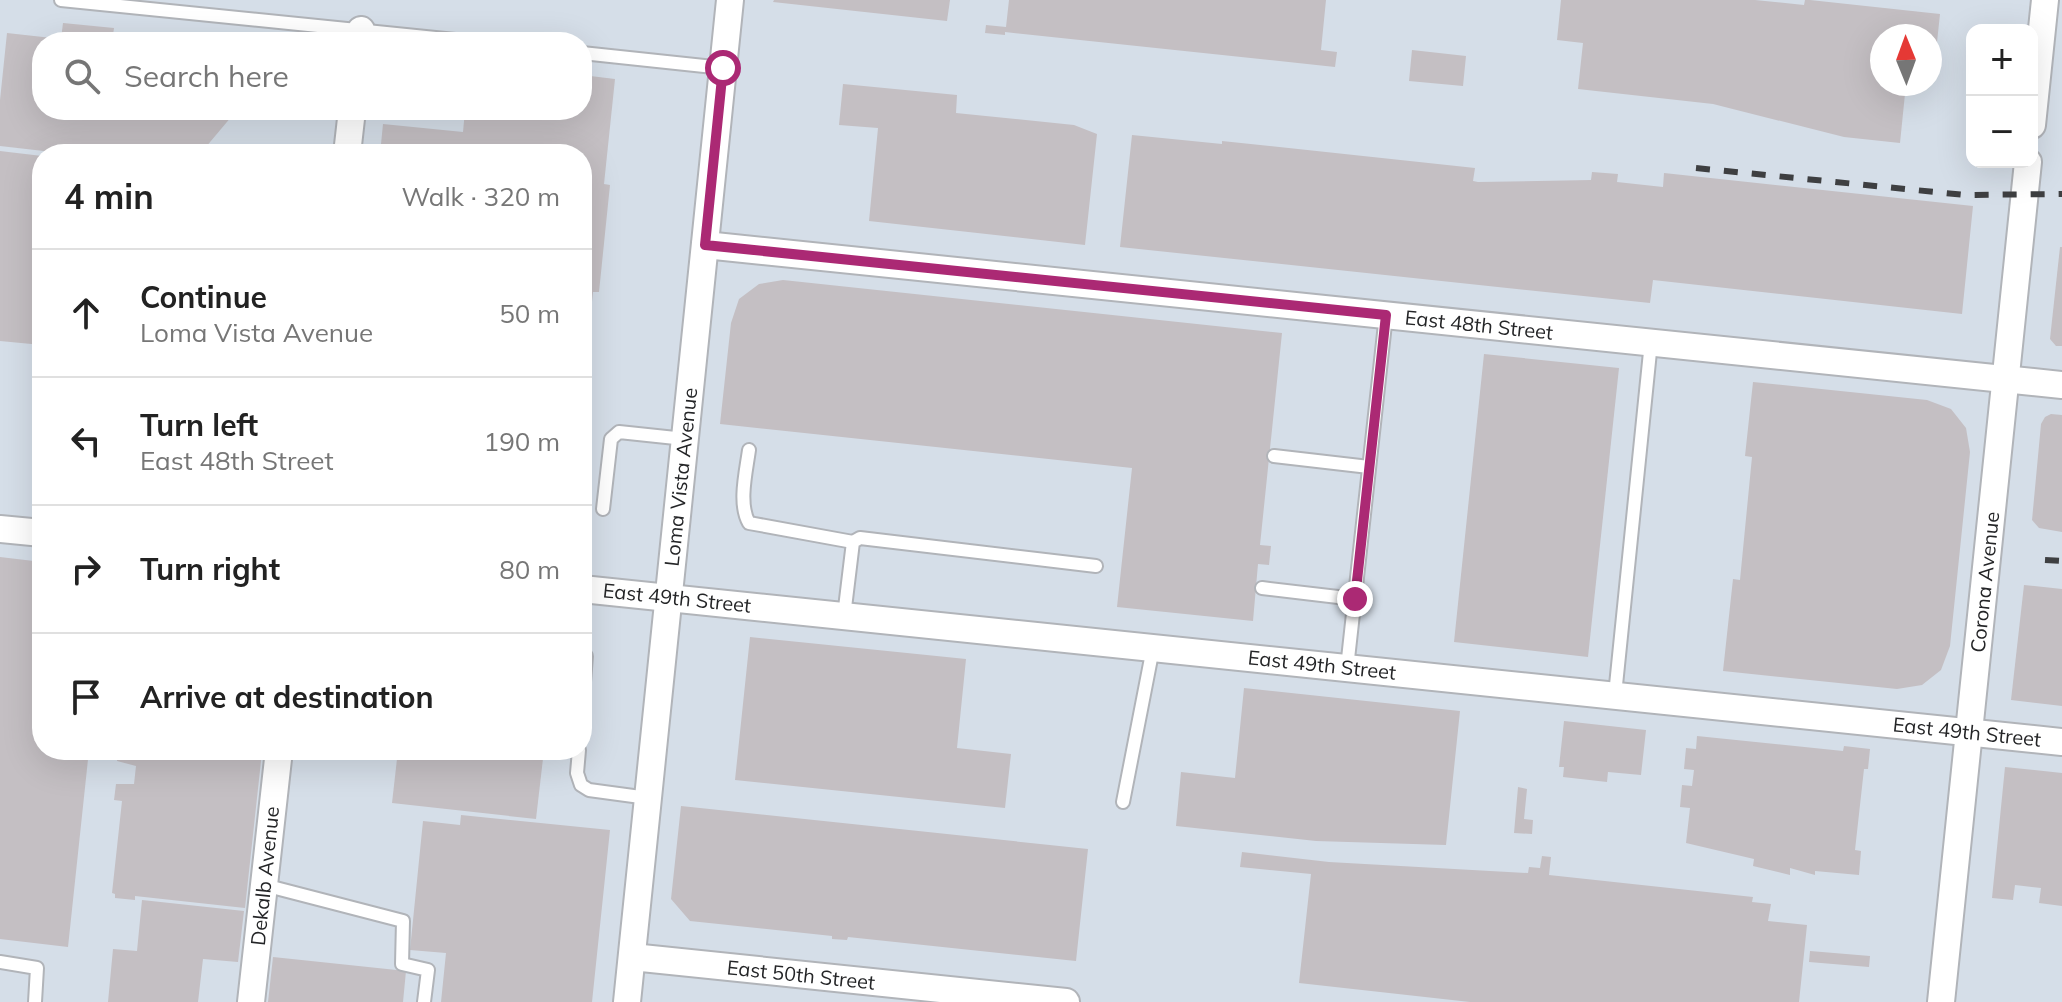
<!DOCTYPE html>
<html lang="en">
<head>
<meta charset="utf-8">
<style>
	:root { --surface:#fff; --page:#f6f6f6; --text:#222; --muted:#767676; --line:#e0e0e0 }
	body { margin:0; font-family:Mulish,sans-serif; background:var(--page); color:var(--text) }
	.controls { position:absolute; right:24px; top:24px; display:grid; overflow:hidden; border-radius:16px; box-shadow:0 8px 32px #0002 }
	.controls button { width:72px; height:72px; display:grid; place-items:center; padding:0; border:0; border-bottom:2px solid var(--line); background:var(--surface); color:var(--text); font:40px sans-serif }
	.compass { position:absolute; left:1870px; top:24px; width:72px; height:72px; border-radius:50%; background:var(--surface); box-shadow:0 8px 32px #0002; rotate:359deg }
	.stop { position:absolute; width:24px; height:24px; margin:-18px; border:6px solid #ab2974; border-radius:50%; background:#fff }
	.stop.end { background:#ab2974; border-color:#fff; box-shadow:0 2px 8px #0008 }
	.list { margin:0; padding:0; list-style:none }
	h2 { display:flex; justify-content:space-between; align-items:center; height:104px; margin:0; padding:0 32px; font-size:34px }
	h2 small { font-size:26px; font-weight:400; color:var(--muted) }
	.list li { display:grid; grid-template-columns:52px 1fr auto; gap:24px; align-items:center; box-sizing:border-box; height:128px; padding:0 32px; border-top:2px solid var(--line) }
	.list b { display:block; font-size:30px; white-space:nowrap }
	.list p { margin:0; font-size:26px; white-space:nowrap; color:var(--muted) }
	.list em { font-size:26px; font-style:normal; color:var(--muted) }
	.icon { flex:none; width:44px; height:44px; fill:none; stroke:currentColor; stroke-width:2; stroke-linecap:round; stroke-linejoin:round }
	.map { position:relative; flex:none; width:2062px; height:1002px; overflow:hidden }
	.search { position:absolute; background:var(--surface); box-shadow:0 8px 32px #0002; left:32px; top:32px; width:560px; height:88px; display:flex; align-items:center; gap:20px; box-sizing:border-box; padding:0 28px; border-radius:32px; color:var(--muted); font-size:30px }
	.panel { position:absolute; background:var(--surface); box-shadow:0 8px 32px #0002; left:32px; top:144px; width:560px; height:616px; border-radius:32px }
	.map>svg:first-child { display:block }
	.built { fill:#d5dee8; fill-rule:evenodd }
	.building { fill:#c4bfc3 }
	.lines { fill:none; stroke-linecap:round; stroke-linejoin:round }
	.service-casing { stroke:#b1b4b9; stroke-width:16 }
	.minor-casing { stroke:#b1b4b9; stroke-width:30 }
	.service { stroke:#fff; stroke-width:12 }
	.minor { stroke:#fff; stroke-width:26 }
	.rail { stroke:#3e3f41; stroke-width:6; stroke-dasharray:14 14; stroke-linecap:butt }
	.route { stroke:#ab2974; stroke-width:10 }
	.labels { text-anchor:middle; stroke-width:7; stroke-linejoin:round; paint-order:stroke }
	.street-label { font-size:20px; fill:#242527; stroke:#fff }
</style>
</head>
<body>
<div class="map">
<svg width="2062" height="1002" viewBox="0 0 2062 1002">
	<rect width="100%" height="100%" fill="#e4e8ec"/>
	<path class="built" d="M0 0H2062V1002H0ZM1972 30H2032V162H1972ZM1882 36H1930V84H1882ZM42 42H582V110H42ZM42 154H582V750H42Z"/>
	<g class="building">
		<polygon points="774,0 950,0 947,21 773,2"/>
		<polygon points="1009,0 1326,0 1321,50 1337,52 1335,67 1005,32 1005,35 985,33 986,25 1006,27"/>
		<polygon points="1561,0 1755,0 1804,5 1805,0 1810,0 1940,14 1933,80 1930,79 1930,36 1882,36 1882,84 1906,84 1900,143 1844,137 1713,104 1578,89 1583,43 1557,40"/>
		<polygon points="63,23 114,28 112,42 42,42 42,110 237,110 200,154 70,154 0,146 0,100 7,33 61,39"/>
		<polygon points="1412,50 1466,56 1463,86 1409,81"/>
		<polygon points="582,75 615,79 604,184 610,185 599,292 593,292 584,379 582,378 582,154 380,154 383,124 463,132 465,110 582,110"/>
		<polygon points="843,84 957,95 956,113 1074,125 1097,134 1085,245 869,221 878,128 839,125"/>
		<polygon points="1132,135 1222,144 1222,141 1475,168 1473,181 1478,182 1591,180 1592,172 1618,174 1617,182 1663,187 1664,173 1973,206 1962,314 1653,280 1650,303 1120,247"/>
		<polygon points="0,151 42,156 42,345 0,341"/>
		<polygon points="2060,247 2062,247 2062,346 2056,346 2050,339"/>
		<polygon points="783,280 1282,333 1260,545 1271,546 1269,565 1258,564 1253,621 1117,607 1132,468 720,424 731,323 739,299 759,284"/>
		<polygon points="1484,354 1619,368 1588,657 1454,642"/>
		<polygon points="1753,382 1927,400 1951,409 1966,428 1970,452 1950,646 1941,670 1922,685 1897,689 1723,671 1733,579 1740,580 1752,457 1745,456"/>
		<polygon points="2051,414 2062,415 2062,532 2039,528 2032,520 2041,424 2045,417"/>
		<polygon points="0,557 42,562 42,750 89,750 68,947 0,939"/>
		<polygon points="2024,585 2062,589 2062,706 2011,700"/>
		<polygon points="750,637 966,659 957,748 1011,754 1005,808 735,780"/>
		<polygon points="1244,688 1460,711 1446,845 1316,841 1176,826 1181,772 1235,778"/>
		<polygon points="1564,721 1646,730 1641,775 1608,772 1607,782 1563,777 1564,767 1559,767"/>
		<polygon points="1697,736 1843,751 1844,746 1870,749 1868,769 1864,769 1855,850 1861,851 1859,875 1815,871 1815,875 1790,868 1790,875 1753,866 1754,859 1686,843 1690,808 1680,807 1682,785 1692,786 1694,770 1684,769 1686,748 1696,749"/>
		<polygon points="118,750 262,752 245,908 135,896 135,900 115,898 115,894 112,893 122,801 114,800 116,784 134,784 136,766 117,761"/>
		<polygon points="398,750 544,750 536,819 392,803"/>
		<polygon points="2005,767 2062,773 2062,906 2039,903 2041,888 2015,885 2013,900 1992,898"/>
		<polygon points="1518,787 1527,789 1524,819 1533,820 1532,834 1514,833"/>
		<polygon points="681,806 1088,849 1076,961 848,937 847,940 832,939 832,936 690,921 671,899"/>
		<polygon points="461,815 610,830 592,1002 441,1002 446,953 410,950 423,821 460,825"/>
		<polygon points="1242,852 1329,862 1528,873 1529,867 1540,868 1542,856 1551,857 1549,875 1753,897 1752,902 1771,904 1768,921 1807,925 1799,1002 1470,1002 1299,983 1311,874 1240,867"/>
		<polygon points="142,900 244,911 238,962 203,959 198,1002 108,1002 113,949 137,951"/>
		<polygon points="1810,951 1870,956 1869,967 1809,962"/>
		<polygon points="273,957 406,971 403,1002 268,1002"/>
	</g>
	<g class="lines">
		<g class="service-casing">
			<g id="service">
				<polyline points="61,0 475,42"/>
				<polyline points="582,53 723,68"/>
				<path d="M749 450C746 472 738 504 749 523L853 542"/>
				<polyline points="1274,456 1369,467"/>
				<polyline points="603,509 611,439 619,432 685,439"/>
				<polyline points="1262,588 1355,599"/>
				<polyline points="844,616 853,542 860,538 1096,566"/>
				<polyline points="1347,668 1386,315"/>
				<polyline points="1615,695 1651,342"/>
				<polyline points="582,708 586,656"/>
				<polyline points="579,750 577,773 581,785 589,790 648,798"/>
				<polyline points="1123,802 1153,648"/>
				<polyline points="264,885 403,921 402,964 428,970 424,1002"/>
				<polyline points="0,962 37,968 35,1002"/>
			</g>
		</g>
		<g class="minor-casing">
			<g id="minor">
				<polyline points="360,42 361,30"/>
				<polyline points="2032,125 2045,0"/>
				<polyline points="347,154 352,110"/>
				<polyline points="705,245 2062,385"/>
				<polyline points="0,529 42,533"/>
				<polyline points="582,589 2062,742"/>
				<polyline points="632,957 1066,1002"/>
				<polyline points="251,1002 279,750"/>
				<polyline points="627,1002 730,0"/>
				<polyline points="1941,1002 2028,162"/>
			</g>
		</g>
		<use href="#service" class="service"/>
		<use href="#minor" class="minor"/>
		<g class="rail">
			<polyline points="1696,168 1965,195 2062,194"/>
			<polyline points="2045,560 2062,561"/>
		</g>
	</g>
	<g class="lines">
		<polyline class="route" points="723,68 705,245 1386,315 1355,599"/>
	</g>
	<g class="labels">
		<g class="street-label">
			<text transform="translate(1479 325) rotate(6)" y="7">East 48th Street</text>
			<text transform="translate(681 477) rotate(-84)" y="7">Loma Vista Avenue</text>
			<text transform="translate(1985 582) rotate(-84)" y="7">Corona Avenue</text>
			<text transform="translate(677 598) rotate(6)" y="7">East 49th Street</text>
			<text transform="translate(1322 665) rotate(6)" y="7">East 49th Street</text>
			<text transform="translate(1967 732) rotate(6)" y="7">East 49th Street</text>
			<text transform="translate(265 876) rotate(-84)" y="7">Dekalb Avenue</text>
			<text transform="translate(801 975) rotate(6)" y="7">East 50th Street</text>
		</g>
	</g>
</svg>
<div class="controls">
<button>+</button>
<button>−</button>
</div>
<svg class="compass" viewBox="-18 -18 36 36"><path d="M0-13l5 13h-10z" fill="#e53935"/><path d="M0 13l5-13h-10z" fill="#767676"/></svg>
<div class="stop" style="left:723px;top:68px"></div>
<div class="stop end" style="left:1355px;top:599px"></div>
<div class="search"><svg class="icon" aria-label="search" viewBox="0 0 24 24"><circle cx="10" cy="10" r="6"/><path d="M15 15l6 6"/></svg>Search here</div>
<section class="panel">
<h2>4 min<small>Walk · 320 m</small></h2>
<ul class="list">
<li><svg class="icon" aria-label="ahead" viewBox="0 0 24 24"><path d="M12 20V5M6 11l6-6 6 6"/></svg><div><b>Continue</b><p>Loma Vista Avenue</p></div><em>50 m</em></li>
<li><svg class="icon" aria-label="left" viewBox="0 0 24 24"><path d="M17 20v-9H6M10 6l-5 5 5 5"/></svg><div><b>Turn left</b><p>East 48th Street</p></div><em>190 m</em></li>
<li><svg class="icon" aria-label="right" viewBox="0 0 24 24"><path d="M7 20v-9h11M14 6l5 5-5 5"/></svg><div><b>Turn right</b></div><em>80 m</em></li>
<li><svg class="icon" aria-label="arrive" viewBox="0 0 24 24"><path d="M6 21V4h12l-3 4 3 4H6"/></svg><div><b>Arrive at destination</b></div></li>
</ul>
</section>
</div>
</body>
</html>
